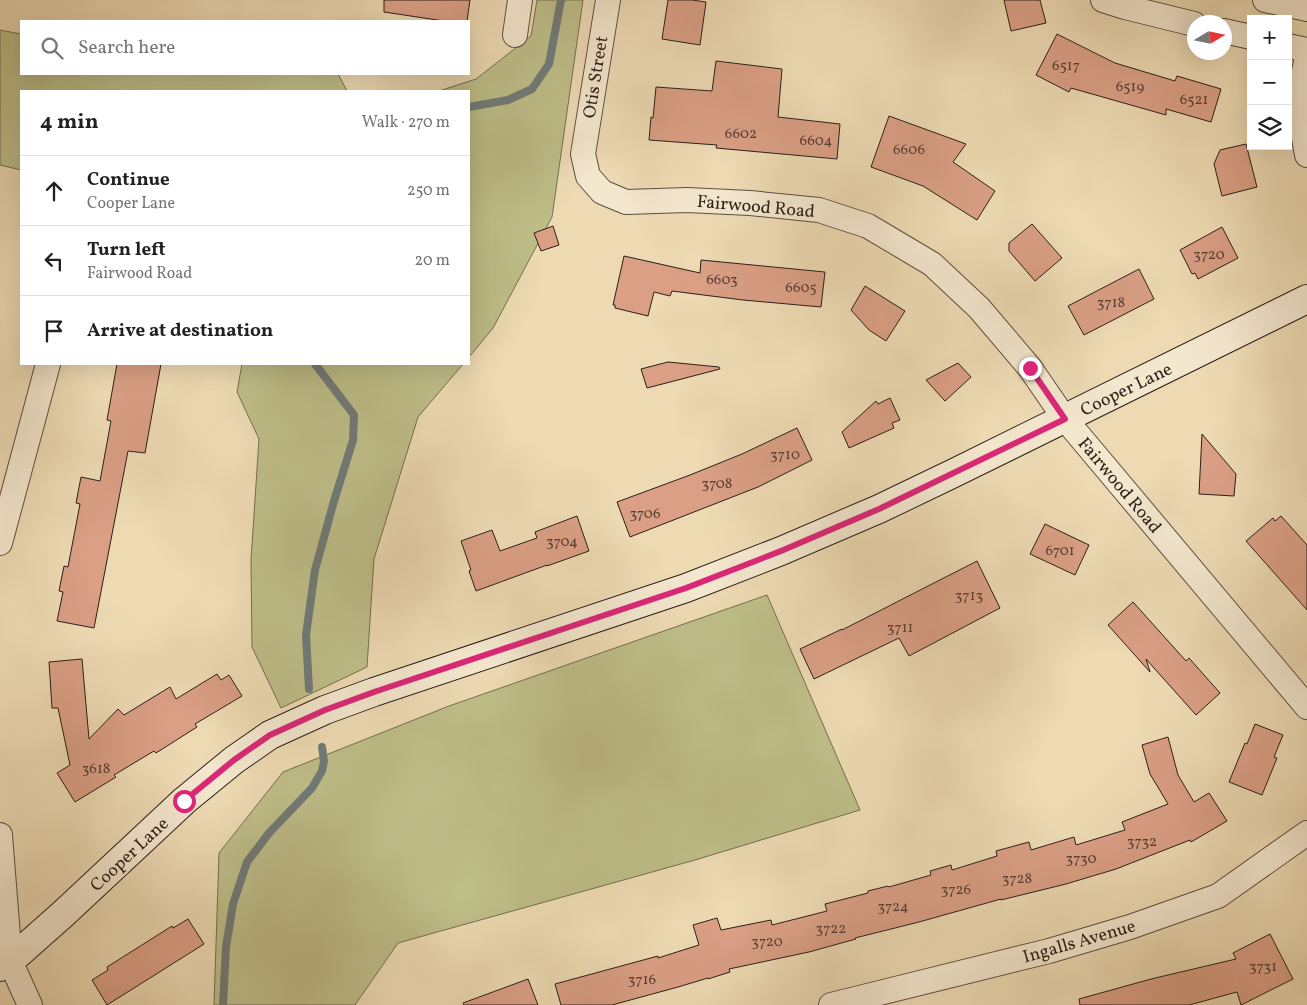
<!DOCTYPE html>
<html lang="en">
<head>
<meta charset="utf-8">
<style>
	:root { --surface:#fff; --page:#f2f2f2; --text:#202124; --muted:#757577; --line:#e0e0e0 }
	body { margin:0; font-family:Vollkorn,serif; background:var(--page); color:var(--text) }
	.controls { position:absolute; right:15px; top:15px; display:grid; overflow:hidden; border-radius:0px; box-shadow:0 5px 20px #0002 }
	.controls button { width:45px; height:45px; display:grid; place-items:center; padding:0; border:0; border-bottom:1px solid var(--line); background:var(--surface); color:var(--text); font:25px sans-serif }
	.compass { position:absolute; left:1187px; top:15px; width:45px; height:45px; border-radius:50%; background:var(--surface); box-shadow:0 5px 20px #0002; rotate:80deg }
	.stop { position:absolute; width:15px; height:15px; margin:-11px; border:4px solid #db2777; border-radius:50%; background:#fff }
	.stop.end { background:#db2777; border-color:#fff; box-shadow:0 1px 5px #0008 }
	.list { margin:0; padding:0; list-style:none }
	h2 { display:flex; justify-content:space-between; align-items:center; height:65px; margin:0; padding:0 20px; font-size:21px }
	h2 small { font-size:16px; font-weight:400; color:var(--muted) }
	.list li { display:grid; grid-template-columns:32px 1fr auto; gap:15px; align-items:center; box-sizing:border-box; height:70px; padding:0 20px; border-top:1px solid var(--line) }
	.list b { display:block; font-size:19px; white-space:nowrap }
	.list p { margin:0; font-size:16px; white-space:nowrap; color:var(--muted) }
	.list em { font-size:16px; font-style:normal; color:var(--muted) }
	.icon { flex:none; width:28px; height:28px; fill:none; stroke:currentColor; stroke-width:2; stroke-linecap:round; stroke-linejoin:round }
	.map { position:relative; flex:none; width:1307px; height:1005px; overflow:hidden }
	.search { position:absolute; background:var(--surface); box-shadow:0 5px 20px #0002; left:20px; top:20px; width:450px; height:55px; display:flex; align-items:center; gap:12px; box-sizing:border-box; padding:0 18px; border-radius:0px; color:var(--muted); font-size:19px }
	.panel { position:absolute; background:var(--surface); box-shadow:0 5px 20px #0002; left:20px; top:90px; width:450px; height:275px; border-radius:0px }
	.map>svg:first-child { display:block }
	.green { fill:#bebe89; stroke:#756e50 }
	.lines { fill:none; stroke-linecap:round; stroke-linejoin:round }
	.stream { stroke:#707b78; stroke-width:8 }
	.building { fill:#da9f85; stroke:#2c1f18 }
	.street-casing { stroke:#5c4e3f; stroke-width:26 }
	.secondary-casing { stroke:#2c1f18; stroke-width:30 }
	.street { stroke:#f3e7ce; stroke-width:24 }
	.secondary { stroke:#f3e7ce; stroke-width:28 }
	.route { stroke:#db2777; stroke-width:6 }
	.labels { text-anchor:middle; stroke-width:4.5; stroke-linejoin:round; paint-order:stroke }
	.number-label { font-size:15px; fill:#583f33 }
	.street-label { font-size:18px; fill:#2c1f18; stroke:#f3e7ce }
</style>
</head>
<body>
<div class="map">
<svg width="1307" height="1005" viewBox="0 0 1307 1005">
	<rect width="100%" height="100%" fill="#eddab3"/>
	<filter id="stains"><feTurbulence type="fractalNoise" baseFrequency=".004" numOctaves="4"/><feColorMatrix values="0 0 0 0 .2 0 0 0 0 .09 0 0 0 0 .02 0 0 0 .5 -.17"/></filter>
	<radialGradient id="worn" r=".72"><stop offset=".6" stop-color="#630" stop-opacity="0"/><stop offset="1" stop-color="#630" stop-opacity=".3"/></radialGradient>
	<g class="green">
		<polygon points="537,0 583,0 552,217 493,328 469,357 469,91 439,91 476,79 531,36"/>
		<polygon points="0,30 21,34 21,74 338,74 347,91 21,91 21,170 0,165"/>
		<polygon points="242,364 463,364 418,417 374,559 367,667 281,708 252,647 251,560 259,439 237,392"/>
		<polygon points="767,595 860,810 695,860 398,943 355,1005 214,1005 219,853 283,772 449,706"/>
	</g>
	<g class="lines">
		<g class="stream">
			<polyline points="469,107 508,100 532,89 549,64 561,0"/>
			<polyline points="309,689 306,635 315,570 334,501 353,440 354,415 315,364"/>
			<polyline points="223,1005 226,947 233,904 247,862 269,833 312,788 322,771 324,761 322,747"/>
		</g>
	</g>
	<g class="building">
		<polygon points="384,0 470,0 467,21 444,21 384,12"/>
		<polygon points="668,0 692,0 706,2 700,45 662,39"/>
		<polygon points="1004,0 1040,0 1046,23 1011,31"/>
		<polygon points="1057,34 1115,63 1175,81 1177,76 1221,89 1211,122 1166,109 1166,115 1071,88 1069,92 1036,75"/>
		<polygon points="716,61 782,69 778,117 840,124 837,159 716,148 717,145 649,140 651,117 653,118 656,87 712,91"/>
		<polygon points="889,116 966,144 953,162 995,191 977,220 923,186 871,167"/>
		<polygon points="1246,144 1257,187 1222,196 1214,164 1220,150"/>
		<polygon points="1032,224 1062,258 1035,281 1009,251 1009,243"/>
		<polygon points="553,226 559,245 541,251 534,233"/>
		<polygon points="1222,227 1238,258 1198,279 1195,273 1192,274 1180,250"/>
		<polygon points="624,256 700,273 701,260 825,272 821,307 743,300 672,291 670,296 654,292 648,316 615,308 615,305 613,305"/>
		<polygon points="1139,269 1154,299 1084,335 1068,306"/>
		<polygon points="865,286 905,311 886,341 869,330 851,310"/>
		<polygon points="668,362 719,367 720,369 647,388 641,369"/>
		<polygon points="958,363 971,377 945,401 926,380"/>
		<polygon points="117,364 161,364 145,453 128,451 94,628 57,621 63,592 59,591 64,566 68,567 80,504 76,503 81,477 100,481 111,421 107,420"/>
		<polygon points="890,398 900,420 892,423 894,428 849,448 842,432 876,401 878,404"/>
		<polygon points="797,428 812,460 758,487 630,537 617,502 690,475 742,454"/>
		<polygon points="1202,434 1236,474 1234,496 1199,494"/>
		<polygon points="577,516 589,551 547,566 547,565 476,591 469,571 471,570 461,541 492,530 500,551 537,538 535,532"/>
		<polygon points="1281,516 1307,545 1307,610 1246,541 1273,518 1275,521"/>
		<polygon points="1045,524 1089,545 1075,575 1030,554"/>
		<polygon points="977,561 1000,608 909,656 899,638 814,679 800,649 842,629 842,630"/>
		<polygon points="1133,602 1186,661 1189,658 1220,693 1196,715 1146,659 1150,672 1108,625"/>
		<polygon points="82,659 89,739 118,709 124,715 170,687 176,699 217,674 221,680 229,675 242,696 195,724 197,727 156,753 154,751 114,775 116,777 75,802 57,773 70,765 58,708 52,708 49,662"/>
		<polygon points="1255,724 1283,735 1274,757 1277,758 1262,795 1229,782 1245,743 1247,744"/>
		<polygon points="1168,737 1178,775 1194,802 1209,793 1227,821 1191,842 1190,840 1116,869 1066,884 1001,900 1001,899 919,922 855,938 856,939 809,952 729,969 730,972 708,979 708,978 678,987 612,1005 561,1005 555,984 658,956 658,958 699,945 693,925 717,918 721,930 771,920 772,925 827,911 825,904 868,893 868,891 888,886 889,887 931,875 930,871 951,865 952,870 997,856 996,851 1029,842 1031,850 1074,837 1076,845 1125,830 1122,822 1168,804 1150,774 1142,745"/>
		<polygon points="188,919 204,944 107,1005 92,980 108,970 107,967 172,926 173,928"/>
		<polygon points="1270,934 1293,979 1241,1005 1237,992 1189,1005 1080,1005 1079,999 1151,979 1236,959 1233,953"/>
		<polygon points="528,979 538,1005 464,1005 463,1003"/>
	</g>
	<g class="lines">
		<g class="street-casing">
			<g id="street">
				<polyline points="608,0 583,154 588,176 602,192 626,202 687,200 750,203 819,210 868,226 932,264 979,308 1030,368 1065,419 1307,707"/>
				<polyline points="1103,0 1125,7 1194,24"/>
				<polyline points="1265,0 1307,9"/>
				<polyline points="1224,31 1251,37"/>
				<polyline points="515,35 520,0"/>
				<polyline points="1288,46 1307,50"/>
				<polyline points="1307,58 1304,71 1301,121 1307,155"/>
				<polyline points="0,543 48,364"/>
				<polyline points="0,835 10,961 30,1005"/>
				<polyline points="831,1005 1049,951 1130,927 1218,896 1307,833"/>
			</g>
		</g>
		<g class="secondary-casing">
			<polyline id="secondary" points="0,967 10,961 63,914 184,801 234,760 270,735 325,710 374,692 686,588 781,551 879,509 954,473 1307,299"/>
		</g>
		<use href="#street" class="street"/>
		<use href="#secondary" class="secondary"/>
	</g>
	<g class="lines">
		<polyline class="route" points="184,801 234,760 270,735 325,710 374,692 686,588 781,551 879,509 1065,419 1030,368"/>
	</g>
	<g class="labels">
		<g class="number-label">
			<text x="1066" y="70">6517</text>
			<text x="1130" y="91">6519</text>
			<text x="1194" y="104">6521</text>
			<text x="741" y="138">6602</text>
			<text x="816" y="145">6604</text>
			<text x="909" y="154">6606</text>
			<text x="1209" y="259">3720</text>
			<text x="722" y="284">6603</text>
			<text x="801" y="292">6605</text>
			<text x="1111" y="307">3718</text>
			<text x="785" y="459">3710</text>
			<text x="717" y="488">3708</text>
			<text x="645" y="518">3706</text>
			<text x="562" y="546">3704</text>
			<text x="1060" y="555">6701</text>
			<text x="969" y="600">3713</text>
			<text x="900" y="632">3711</text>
			<text x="96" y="773">3618</text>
			<text x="1142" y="846">3732</text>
			<text x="1081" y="863">3730</text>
			<text x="1017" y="883">3728</text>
			<text x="956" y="894">3726</text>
			<text x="893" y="911">3724</text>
			<text x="831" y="933">3722</text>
			<text x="767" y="946">3720</text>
			<text x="1263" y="971">3731</text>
			<text x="642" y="984">3716</text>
		</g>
		<g class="street-label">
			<text transform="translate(595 77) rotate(-81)" y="6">Otis Street</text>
			<text transform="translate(756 206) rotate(5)" y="6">Fairwood Road</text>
			<text transform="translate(1126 389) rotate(-26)" y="6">Cooper Lane</text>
			<text transform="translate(1120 485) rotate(50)" y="6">Fairwood Road</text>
			<text transform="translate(129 854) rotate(-43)" y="6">Cooper Lane</text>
			<text transform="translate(1079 941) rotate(-16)" y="6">Ingalls Avenue</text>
		</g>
	</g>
	<rect width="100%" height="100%" filter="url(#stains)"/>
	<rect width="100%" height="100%" fill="url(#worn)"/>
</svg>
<div class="controls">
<button>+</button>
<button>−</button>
<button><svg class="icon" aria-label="layers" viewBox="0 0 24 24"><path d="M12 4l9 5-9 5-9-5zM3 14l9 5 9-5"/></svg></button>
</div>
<svg class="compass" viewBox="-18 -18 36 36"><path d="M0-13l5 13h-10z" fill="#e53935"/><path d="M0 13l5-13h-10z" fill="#757577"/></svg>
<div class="stop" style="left:184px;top:801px"></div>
<div class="stop end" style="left:1030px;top:368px"></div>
<div class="search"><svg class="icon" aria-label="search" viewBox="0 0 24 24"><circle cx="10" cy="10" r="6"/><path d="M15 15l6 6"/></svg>Search here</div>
<section class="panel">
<h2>4 min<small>Walk · 270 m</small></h2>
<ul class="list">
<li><svg class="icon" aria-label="ahead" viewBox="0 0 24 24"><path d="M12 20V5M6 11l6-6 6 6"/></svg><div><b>Continue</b><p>Cooper Lane</p></div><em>250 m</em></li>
<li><svg class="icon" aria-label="left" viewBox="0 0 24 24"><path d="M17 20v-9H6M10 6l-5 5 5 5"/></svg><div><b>Turn left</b><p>Fairwood Road</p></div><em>20 m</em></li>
<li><svg class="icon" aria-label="arrive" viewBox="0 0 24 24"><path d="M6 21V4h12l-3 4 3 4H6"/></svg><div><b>Arrive at destination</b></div></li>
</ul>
</section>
</div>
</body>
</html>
